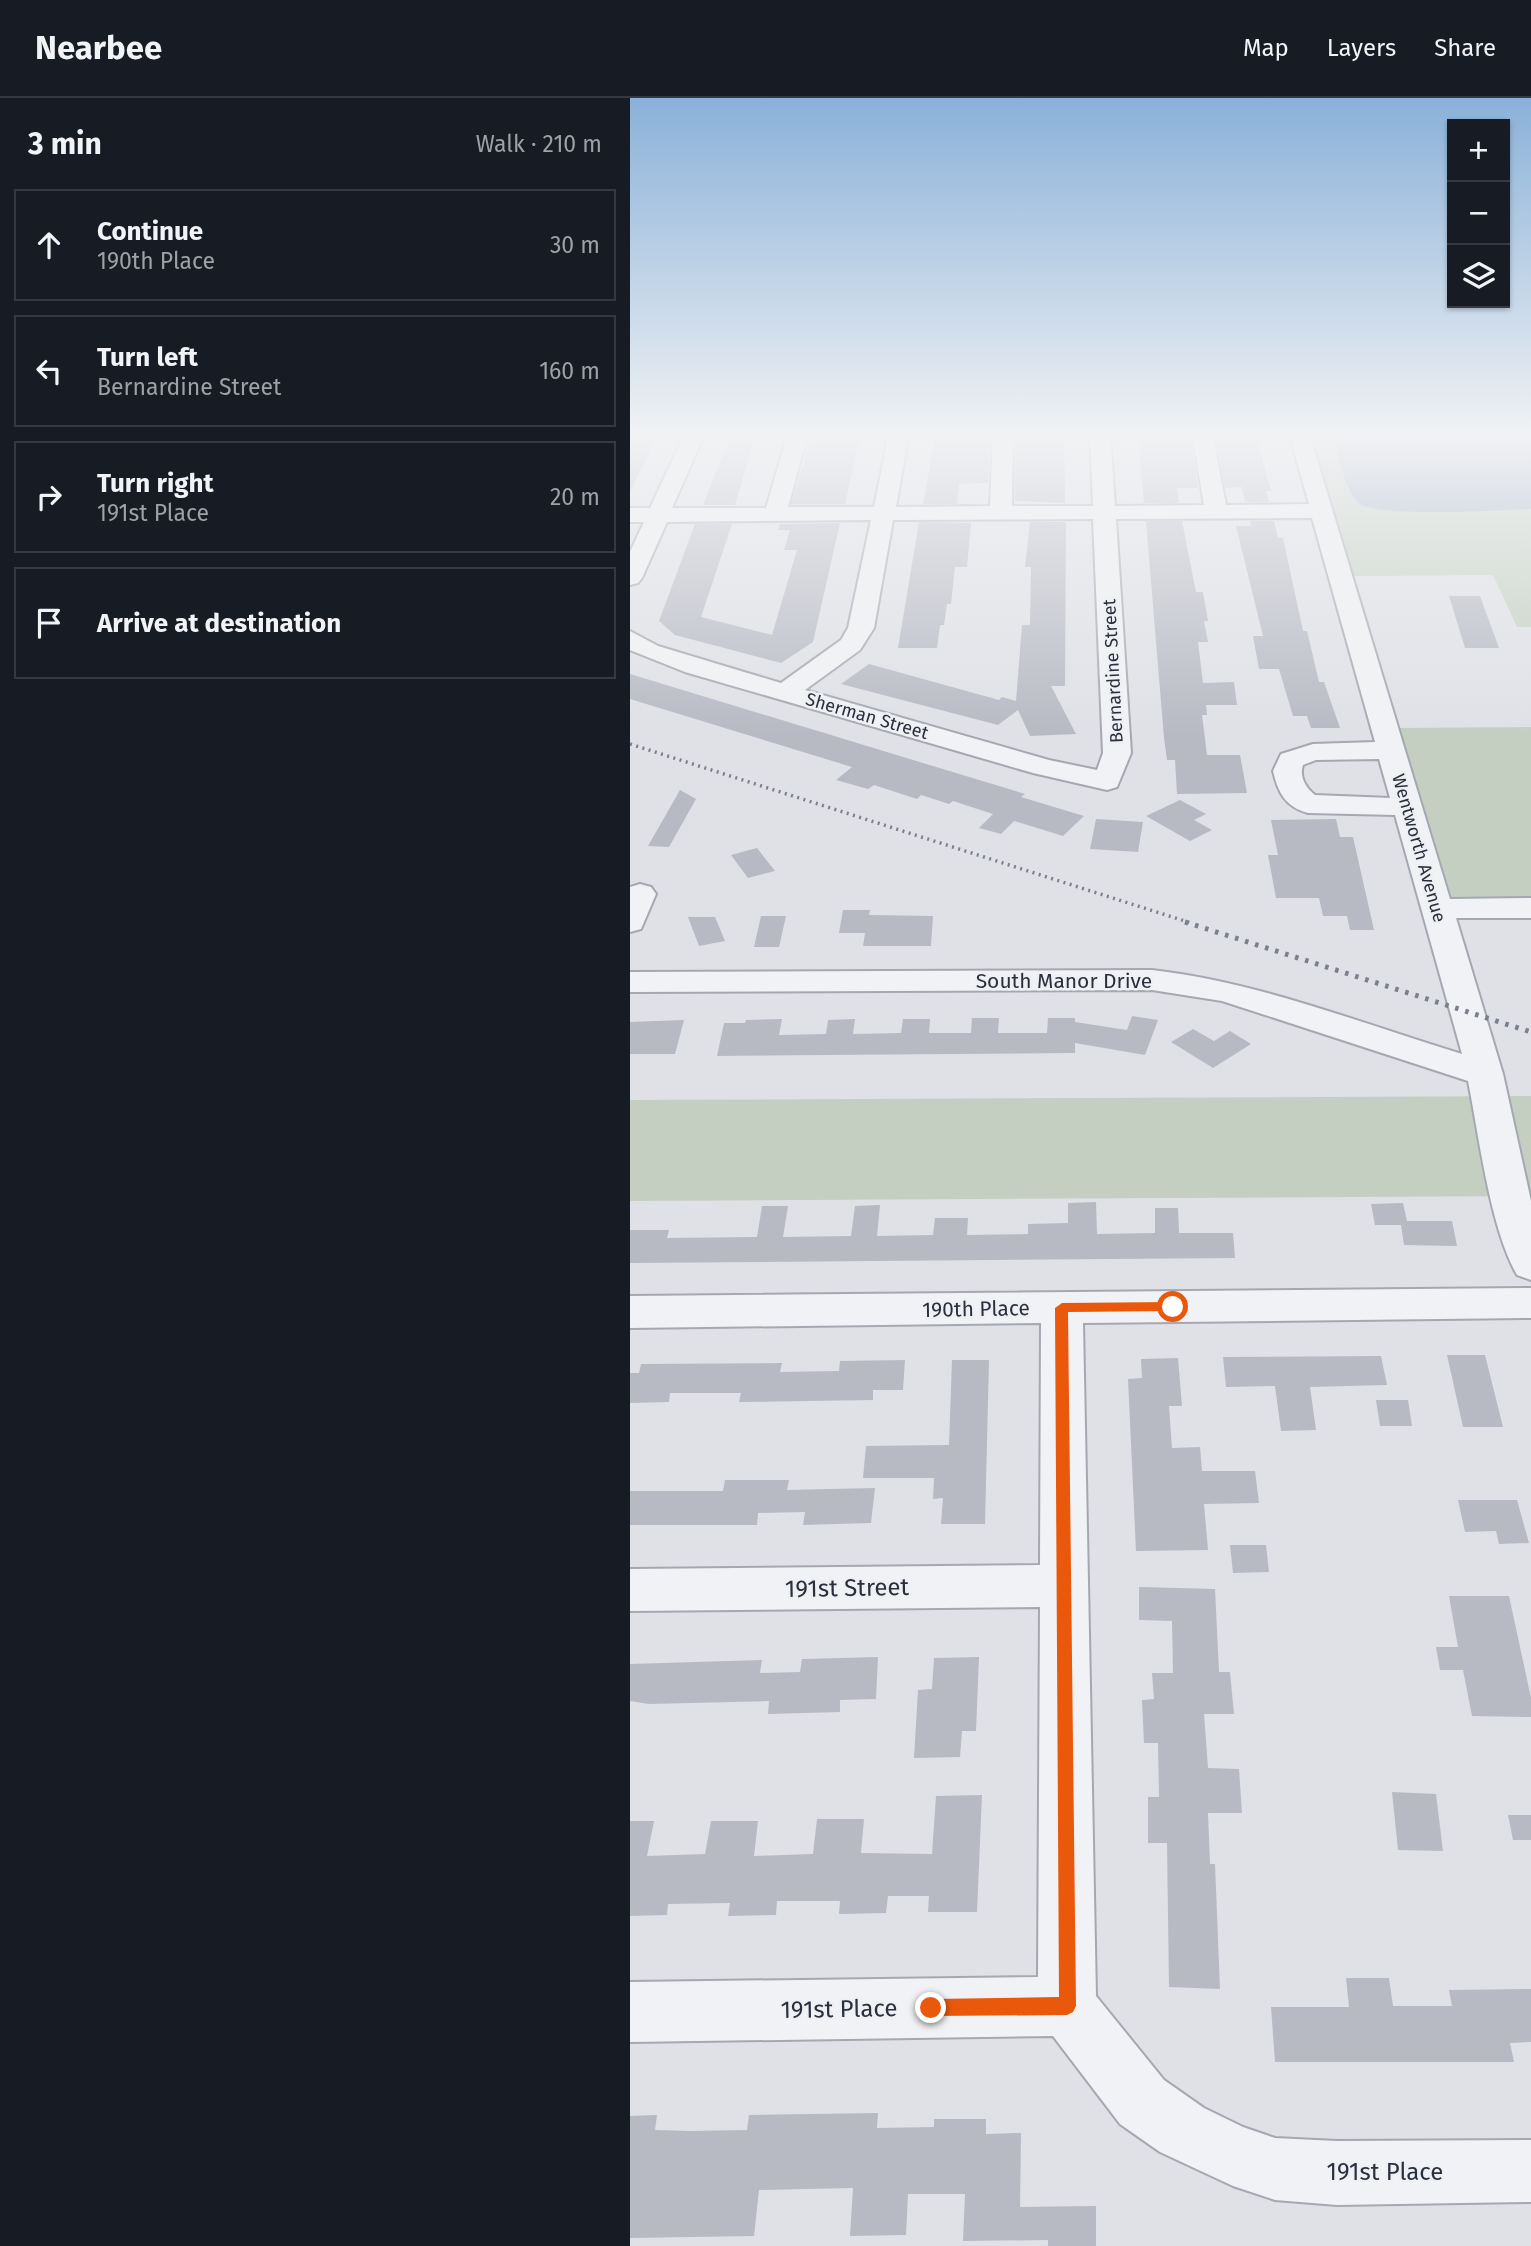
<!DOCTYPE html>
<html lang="en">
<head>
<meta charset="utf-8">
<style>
	:root { --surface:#171b24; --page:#242831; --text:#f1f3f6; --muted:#9ea1a6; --line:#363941 }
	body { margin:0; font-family:"Fira Sans",sans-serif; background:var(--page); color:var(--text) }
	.controls { position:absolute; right:21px; top:21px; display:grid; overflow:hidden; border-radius:0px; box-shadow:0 2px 5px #0004 }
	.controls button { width:63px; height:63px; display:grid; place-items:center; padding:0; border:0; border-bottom:2px solid var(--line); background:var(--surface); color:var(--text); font:35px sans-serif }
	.stop { position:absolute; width:21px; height:21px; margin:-16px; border:5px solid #ea580c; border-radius:50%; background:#fff }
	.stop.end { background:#ea580c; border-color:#fff; box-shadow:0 2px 7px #0008 }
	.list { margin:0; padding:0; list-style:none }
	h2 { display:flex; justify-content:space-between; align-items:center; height:91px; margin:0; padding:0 28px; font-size:30px }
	h2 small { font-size:23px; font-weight:400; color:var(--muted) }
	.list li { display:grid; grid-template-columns:46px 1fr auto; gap:21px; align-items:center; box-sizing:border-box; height:112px; margin:0 14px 14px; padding:0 14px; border:2px solid var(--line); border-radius:0px }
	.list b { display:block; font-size:26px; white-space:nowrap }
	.list p { margin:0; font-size:23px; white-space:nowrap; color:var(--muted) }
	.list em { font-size:23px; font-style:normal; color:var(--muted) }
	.icon { flex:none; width:38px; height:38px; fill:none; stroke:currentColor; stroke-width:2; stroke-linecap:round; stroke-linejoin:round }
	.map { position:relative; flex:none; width:901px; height:2148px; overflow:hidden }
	header { display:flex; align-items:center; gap:42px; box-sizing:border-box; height:98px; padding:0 35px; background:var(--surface); border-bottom:2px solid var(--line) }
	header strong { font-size:33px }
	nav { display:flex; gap:38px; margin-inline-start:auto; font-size:24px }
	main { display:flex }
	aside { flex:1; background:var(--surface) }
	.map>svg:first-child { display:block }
	.green { fill:#c4cfc1 }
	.water { fill:#9dadc3 }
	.building { fill:#b7bac3 }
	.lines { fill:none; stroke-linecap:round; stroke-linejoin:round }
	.minor-casing { stroke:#a5a8b0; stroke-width:4 }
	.minor { fill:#f1f2f5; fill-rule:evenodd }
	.rail-far1 { stroke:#7a808e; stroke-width:3.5; stroke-dasharray:2 4.5; stroke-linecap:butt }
	.rail { stroke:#7a808e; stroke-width:5; stroke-dasharray:3.5 7; stroke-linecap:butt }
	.route { fill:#ea580c }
	.labels { text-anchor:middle; stroke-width:5; stroke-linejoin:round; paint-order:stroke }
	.far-street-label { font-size:18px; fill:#292f3c; stroke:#eef0f4 }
	.street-label { font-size:21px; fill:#292f3c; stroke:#eef0f4 }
	.near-street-label { font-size:24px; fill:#292f3c; stroke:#eef0f4 }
</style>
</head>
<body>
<header>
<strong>Nearbee</strong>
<nav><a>Map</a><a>Layers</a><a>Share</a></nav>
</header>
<main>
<aside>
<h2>3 min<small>Walk · 210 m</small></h2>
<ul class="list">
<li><svg class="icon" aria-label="ahead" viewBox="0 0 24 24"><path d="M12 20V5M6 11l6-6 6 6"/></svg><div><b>Continue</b><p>190th Place</p></div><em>30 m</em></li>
<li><svg class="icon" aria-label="left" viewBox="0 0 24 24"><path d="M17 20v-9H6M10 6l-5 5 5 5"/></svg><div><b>Turn left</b><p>Bernardine Street</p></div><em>160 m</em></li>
<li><svg class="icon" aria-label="right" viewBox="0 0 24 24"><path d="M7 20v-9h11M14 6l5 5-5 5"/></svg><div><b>Turn right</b><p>191st Place</p></div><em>20 m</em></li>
<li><svg class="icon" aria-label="arrive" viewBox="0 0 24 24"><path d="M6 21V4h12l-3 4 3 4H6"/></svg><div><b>Arrive at destination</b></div></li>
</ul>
</aside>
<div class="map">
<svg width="901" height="2148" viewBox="0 0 901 2148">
	<rect width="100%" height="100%" fill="#dfe1e6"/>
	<g class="green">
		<polygon points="681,335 901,335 901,529 887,529 863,477 724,478"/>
		<polygon points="901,629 901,803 821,804 768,630"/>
		<polygon points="901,998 901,1098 0,1103 0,1002"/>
	</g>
	<path class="water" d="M702 335H901V411C873 412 744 420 729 405 713 390 709 356 702 335Z"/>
	<g class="building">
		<polygon points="306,335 360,338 358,385 329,386 327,406 293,406"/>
		<polygon points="508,335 560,335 568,390 547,390 549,405 514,405"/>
		<polygon points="585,335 626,338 641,393 636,393 639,404 615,404 612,389 595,390"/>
		<polygon points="101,336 126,336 105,407 73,407"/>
		<polygon points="414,336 434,336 435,405 385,403 386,341 414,340"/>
		<polygon points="0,337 27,337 0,394"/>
		<polygon points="182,338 230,338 215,406 161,406"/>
		<polygon points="516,423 552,423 566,494 573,494 578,523 574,523 578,544 568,544 573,585 604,584 607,607 576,607 577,617 572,617 577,657 610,657 617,695 547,696 545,662 537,662 534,640"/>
		<polygon points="620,423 644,423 648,440 653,440 673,533 677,533 689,584 694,584 710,630 681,630 677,618 663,618 649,571 629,571 623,538 633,538 606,428 621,428"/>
		<polygon points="289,424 341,425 337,469 325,469 321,506 317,506 314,527 310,527 307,550 268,550"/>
		<polygon points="400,424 436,424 435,588 421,588 446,636 400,638 388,612 368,627 211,586 239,566 369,602 372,599 386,603 392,527 400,527 401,469 395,469"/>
		<polygon points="210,425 183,544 151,565 45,537 29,523 65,426 102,426 71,519 142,537 167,452 154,452 160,432 148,432 150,426"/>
		<polygon points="819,498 850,498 869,550 835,550"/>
		<polygon points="0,576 395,696 391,699 454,718 433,738 384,723 371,736 349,730 363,716 323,703 319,706 291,697 287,701 244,687 238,691 206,682 222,669 0,601"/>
		<polygon points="50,692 66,701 39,749 18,748"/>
		<polygon points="550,702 576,716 564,722 582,732 560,743 516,718"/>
		<polygon points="466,721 513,724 508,754 460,751"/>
		<polygon points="706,721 710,739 723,739 744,832 720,832 717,818 693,818 689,800 646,800 638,757 648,757 641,722"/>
		<polygon points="127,750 145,773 118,780 101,757"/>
		<polygon points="213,812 240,812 239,817 303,818 301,848 233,848 235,835 209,835"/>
		<polygon points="131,818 156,818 149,849 124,849"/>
		<polygon points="58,819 85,819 95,843 69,848"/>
		<polygon points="502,918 528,922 515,957 445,945 445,955 87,958 94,925 115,925 116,922 152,921 149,937 196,936 198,922 225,921 223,936 271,935 273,921 300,921 299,935 341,935 342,920 369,920 368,935 417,935 418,920 445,920 445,924 497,932"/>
		<polygon points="54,922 45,956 0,956 0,924"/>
		<polygon points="563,931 584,943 600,933 621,946 583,970 541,944"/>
		<polygon points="466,1104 467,1136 525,1135 525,1110 548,1110 549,1135 603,1135 605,1160 0,1165 0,1132 39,1132 37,1140 127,1139 132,1108 158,1108 153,1139 221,1138 225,1108 250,1107 247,1138 303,1137 305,1120 338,1120 337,1137 398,1136 398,1126 438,1125 438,1105"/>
		<polygon points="773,1105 777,1123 822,1123 827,1148 774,1147 771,1127 745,1127 741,1106"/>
		<polygon points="817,1257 855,1257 873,1329 833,1329"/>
		<polygon points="751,1258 757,1287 680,1289 686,1332 651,1333 645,1288 596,1289 593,1259"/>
		<polygon points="548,1260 552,1308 539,1308 542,1350 570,1349 572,1373 625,1373 629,1405 574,1406 578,1452 506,1453 498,1281 512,1280 511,1261"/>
		<polygon points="275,1262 273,1292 243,1292 243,1302 109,1304 111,1295 40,1295 39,1304 0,1305 0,1275 9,1275 11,1266 152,1265 150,1274 209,1273 210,1263"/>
		<polygon points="322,1262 359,1262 355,1426 311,1426 313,1400 303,1401 304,1380 233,1380 236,1348 319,1347"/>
		<polygon points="746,1302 778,1302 782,1328 750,1328"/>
		<polygon points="95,1382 159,1382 157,1392 245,1390 241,1425 173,1427 175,1414 128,1415 127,1427 0,1427 0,1393 93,1393"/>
		<polygon points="828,1402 887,1402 899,1445 869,1446 866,1433 835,1434"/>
		<polygon points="600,1447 636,1447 639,1474 603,1475"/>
		<polygon points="509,1489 585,1491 589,1574 600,1574 604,1616 574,1616 578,1670 609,1671 612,1715 578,1715 580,1766 585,1766 590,1891 539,1889 537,1745 518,1745 518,1699 529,1699 528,1645 514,1645 512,1602 524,1601 522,1575 543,1575 542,1523 509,1522"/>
		<polygon points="819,1498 879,1498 901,1600 901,1619 842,1618 833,1572 810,1572 806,1549 828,1549"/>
		<polygon points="248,1559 246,1601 210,1602 210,1614 138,1616 139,1603 19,1606 0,1603 0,1566 132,1562 130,1575 170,1574 172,1561"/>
		<polygon points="349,1559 346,1633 332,1633 330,1659 284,1660 288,1592 302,1591 304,1560"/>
		<polygon points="762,1694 806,1696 813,1753 768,1752"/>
		<polygon points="352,1697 347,1814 298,1814 299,1798 258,1798 256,1815 209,1816 210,1803 147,1803 146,1817 98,1818 100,1805 38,1806 37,1817 0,1818 0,1723 24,1723 17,1758 75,1756 81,1723 128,1723 124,1758 183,1756 187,1721 234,1721 231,1755 302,1756 306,1698"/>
		<polygon points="878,1717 901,1717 901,1742 883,1742"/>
		<polygon points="716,1880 759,1880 763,1908 822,1908 819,1892 901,1891 901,1944 880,1945 884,1964 645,1964 641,1909 719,1909"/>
		<polygon points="248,2015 247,2030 304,2029 304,2021 356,2021 356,2036 391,2035 390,2109 466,2108 466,2148 418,2148 418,2142 333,2143 335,2096 278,2096 276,2137 220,2138 223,2090 129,2092 124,2138 0,2140 0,2018 27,2017 25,2032 60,2033 117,2032 119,2017"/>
	</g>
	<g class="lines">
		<g class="minor-casing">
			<g id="minor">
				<path d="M55 335H75L42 410H136L158 335H178L158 409H244L259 335H279L266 409 360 408 363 335H383L382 408H463L460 335H480L485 408 574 407 562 335H582L596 407 679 406 659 335H679L820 801 901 800V820H826L873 976 901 1103V1182L887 1177C860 1130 849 1038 838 983L592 903 522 892 0 894V874L522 872C628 884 730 925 832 956L765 717 678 715C655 709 648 694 643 673L651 656 683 646 745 644 682 420 486 421 501 655 487 689 477 692 403 675 55 574 0 552V533L28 548 151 585 211 542 218 530 241 422 37 424 12 480 8 485 0 487V454L14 424H0V410H20ZM463 421 473 655 467 672 419 662 175 592 230 552 244 530 263 422ZM749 661 760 700 685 697C676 690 669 679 673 667L686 662Z"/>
				<polygon points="10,786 21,789 26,796 11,831 0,834 0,789"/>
				<polygon points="901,1190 901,1220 453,1225 466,1898 534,1982 574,2010 613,2029 645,2040 707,2043 901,2042 901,2104 707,2107 645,2102 603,2088 530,2054 490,2026 423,1938 0,1944 0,1884 408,1879 410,1509 0,1513 0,1471 410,1467 411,1225 0,1230 0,1198"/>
			</g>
		</g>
		<use href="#minor" class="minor"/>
		<polyline class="rail-far1" points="0,646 561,825"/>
		<polyline class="rail" points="555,824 901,934"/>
	</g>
	<linearGradient id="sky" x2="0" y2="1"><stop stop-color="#8ab1d9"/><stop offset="0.53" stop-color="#f1f2f4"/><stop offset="1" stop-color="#f1f2f4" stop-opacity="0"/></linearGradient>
	<rect width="901" height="636" fill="url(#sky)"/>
	<polygon class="route" points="543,1204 549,1209 543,1213 438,1214 446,1908 443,1914 437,1917 301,1918 294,1916 292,1910 294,1904 301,1901 429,1899 425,1210 432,1205"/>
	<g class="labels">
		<g class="far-street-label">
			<text transform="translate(483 573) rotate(-93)" y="6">Bernardine Street</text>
			<text transform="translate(237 618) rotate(16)" y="6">Sherman Street</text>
			<text transform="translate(789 750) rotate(74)" y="6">Wentworth Avenue</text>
		</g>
		<g class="street-label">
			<text x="434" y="890">South Manor Drive</text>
			<text transform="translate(346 1211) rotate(-1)" y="7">190th Place</text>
		</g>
		<g class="near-street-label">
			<text transform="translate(217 1490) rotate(-1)" y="8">191st Street</text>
			<text transform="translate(209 1911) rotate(-1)" y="8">191st Place</text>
			<text x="755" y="2082">191st Place</text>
		</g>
	</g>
</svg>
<div class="controls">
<button>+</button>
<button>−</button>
<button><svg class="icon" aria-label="layers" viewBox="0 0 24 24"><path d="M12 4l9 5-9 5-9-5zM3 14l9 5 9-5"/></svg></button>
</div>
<div class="stop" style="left:543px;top:1209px"></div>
<div class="stop end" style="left:301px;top:1910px"></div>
</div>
</main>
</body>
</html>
